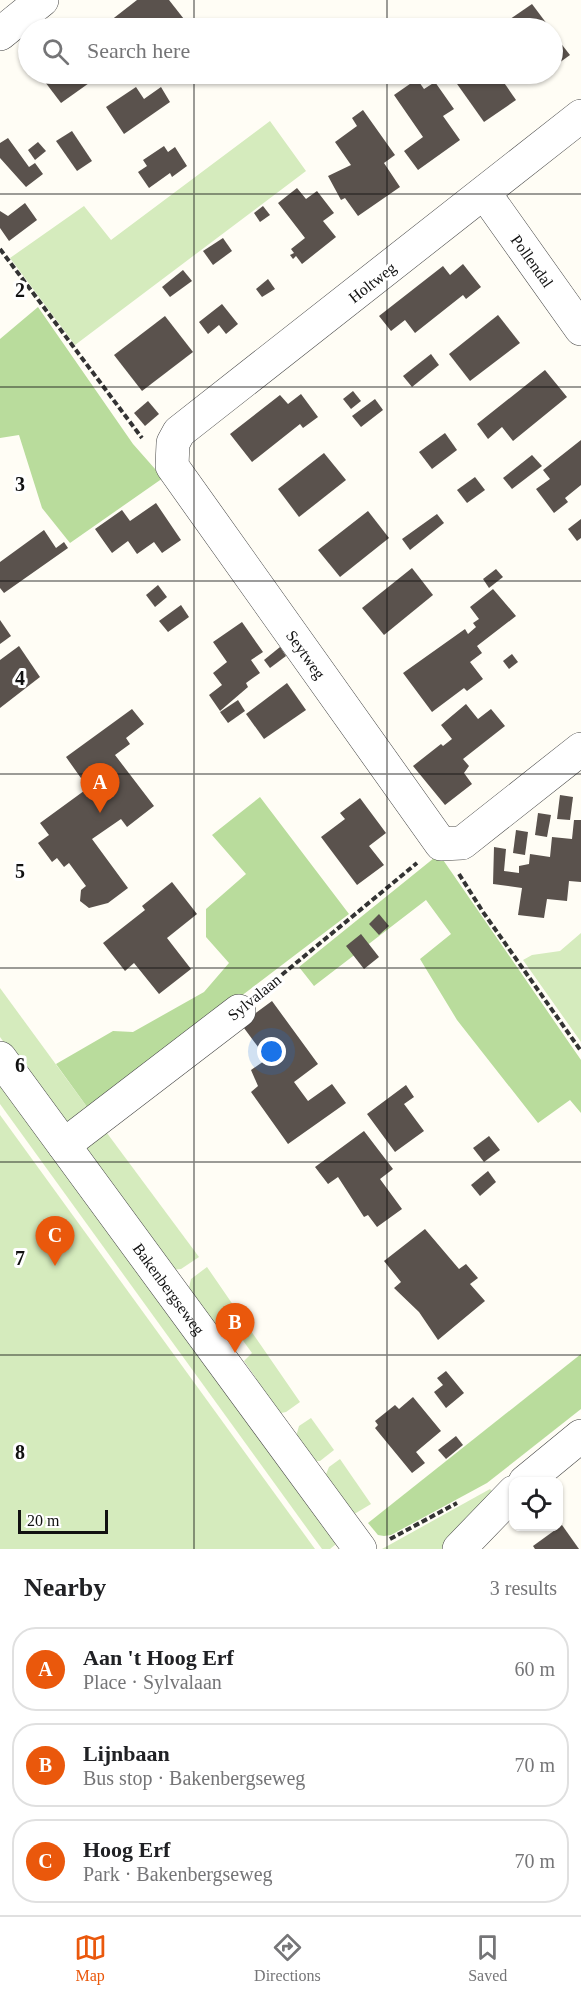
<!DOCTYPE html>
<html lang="en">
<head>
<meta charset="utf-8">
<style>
	:root { --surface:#fff; --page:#f2f2f2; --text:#202124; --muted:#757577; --line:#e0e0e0; --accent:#ea580c }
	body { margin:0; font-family:"Times New Roman",serif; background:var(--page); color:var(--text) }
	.controls { position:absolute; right:18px; bottom:18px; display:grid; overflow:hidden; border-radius:12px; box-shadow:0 2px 4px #0004 }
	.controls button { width:54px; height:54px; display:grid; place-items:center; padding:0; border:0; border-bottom:2px solid var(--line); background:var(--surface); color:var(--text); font:30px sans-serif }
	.scale { position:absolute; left:18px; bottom:15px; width:90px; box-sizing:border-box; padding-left:6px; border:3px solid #111; border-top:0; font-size:16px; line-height:21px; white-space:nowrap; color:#111; -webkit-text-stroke:4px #fff; paint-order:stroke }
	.you { position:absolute; left:272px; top:1052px; width:21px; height:21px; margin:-15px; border:4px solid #fff; border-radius:50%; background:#1a73e8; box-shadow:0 0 0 9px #1a73e833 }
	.badge { display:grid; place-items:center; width:39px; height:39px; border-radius:50%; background:var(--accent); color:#fff; font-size:20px; font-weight:700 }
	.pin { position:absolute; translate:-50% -50px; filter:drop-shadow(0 2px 3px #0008) }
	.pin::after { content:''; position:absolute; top:32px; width:21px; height:18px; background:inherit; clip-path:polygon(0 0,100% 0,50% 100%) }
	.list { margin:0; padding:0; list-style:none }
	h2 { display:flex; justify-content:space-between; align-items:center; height:78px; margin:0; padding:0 24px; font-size:26px }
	h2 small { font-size:20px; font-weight:400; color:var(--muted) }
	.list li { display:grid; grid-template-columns:39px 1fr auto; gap:18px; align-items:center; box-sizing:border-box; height:84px; margin:0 12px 12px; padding:0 12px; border:2px solid var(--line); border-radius:24px }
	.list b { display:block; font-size:22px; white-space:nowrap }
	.list p { margin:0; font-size:20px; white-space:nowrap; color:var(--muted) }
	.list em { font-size:20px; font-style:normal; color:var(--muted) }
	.icon { flex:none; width:33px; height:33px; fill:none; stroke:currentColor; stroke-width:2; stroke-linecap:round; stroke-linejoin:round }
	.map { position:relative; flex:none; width:581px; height:1549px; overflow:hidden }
	.search { position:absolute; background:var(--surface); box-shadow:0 2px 4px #0004; left:18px; right:18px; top:18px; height:66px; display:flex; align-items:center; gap:15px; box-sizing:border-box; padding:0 21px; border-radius:33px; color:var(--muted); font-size:22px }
	.sheet { height:366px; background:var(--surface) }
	nav { display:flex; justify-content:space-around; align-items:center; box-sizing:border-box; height:84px; border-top:2px solid var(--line); background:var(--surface); font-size:16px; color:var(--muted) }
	nav a { display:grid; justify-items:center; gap:3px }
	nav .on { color:var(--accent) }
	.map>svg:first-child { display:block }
	.green { fill:#d5ebbd }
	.forest { fill:#b9dc9c }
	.building { fill:#5a524d }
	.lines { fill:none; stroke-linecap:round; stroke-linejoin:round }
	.minor-casing { stroke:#444; stroke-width:34 }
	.path { stroke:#333; stroke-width:4; stroke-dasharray:6 3; stroke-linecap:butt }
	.minor { stroke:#fff; stroke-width:33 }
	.grid { fill:none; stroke:#111; stroke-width:1.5; stroke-opacity:0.55 }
	.labels { text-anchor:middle; stroke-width:6; stroke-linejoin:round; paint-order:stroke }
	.street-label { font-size:16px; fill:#111; stroke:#fff }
	.grid-label { font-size:20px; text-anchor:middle; font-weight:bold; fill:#111; stroke:#fff; stroke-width:6; stroke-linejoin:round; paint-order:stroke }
</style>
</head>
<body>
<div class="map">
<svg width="581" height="1549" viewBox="0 0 581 1549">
	<rect width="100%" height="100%" fill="#fffdf5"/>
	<g class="green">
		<polygon points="270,121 306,171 75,345 10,258 84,206 111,240"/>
		<polygon points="581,933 581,1042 523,960 532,955 560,951"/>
		<polygon points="0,988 90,1111 64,1126 0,1037"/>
		<polygon points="0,1080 336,1544 330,1549 322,1549 0,1104"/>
		<polygon points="0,1115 315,1549 0,1549"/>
		<polygon points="101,1125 199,1257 181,1269 171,1270 81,1147"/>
		<polygon points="207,1267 300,1402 286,1412 276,1414 252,1381 256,1378 244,1361 252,1353 228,1320 214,1330 188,1292 191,1279"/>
		<polygon points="311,1418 334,1450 320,1461 311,1461 295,1440 299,1426"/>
		<polygon points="340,1459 371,1504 351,1516 324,1479 329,1467"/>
		<polygon points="490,1489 494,1493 444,1549 382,1549"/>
	</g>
	<g class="forest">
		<polygon points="38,307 133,444 163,478 70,543 42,508 19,435 0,438 0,339"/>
		<polygon points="260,797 349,914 90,1111 56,1064 113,1031 133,1032 204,992 229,963 206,937 206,909 246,874 212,835"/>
		<polygon points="439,854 581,1060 581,1113 570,1100 538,1123 457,1020 420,959 451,934 426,900 314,986 299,967"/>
		<polygon points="581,1354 581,1409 487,1483 391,1535 384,1536 378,1535 368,1523"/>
	</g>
	<g class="building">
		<polygon points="137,0 169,0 191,28 116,28 110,21"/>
		<polygon points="532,4 550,28 502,28 500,26"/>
		<polygon points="552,32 570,55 552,68"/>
		<polygon points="28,47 28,59 23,51"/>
		<polygon points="39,74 97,74 99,76 61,103"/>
		<polygon points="450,74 498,74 516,100 484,122"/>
		<polygon points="417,79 424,89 435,82 454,109 443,116 460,140 418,170 404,151 423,137 394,95"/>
		<polygon points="136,87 144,99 161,87 170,102 124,134 106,107"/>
		<polygon points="363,110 395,155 384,163 400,187 358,216 345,198 341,200 328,176 351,165 335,142 357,126 352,118"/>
		<polygon points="72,131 92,161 77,171 56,141"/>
		<polygon points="8,138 29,167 35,163 43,174 26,187 0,158 0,143"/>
		<polygon points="38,142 46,151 35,160 28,150"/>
		<polygon points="164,146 168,152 175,147 187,166 172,177 170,173 149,188 138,172 147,166 143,160"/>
		<polygon points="297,188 306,199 317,191 334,213 323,221 336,237 302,264 296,256 293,259 290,255 294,253 291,249 305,238 278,203"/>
		<polygon points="25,203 37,220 9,241 0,228 0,211 8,216"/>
		<polygon points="263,206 270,215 260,222 254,213"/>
		<polygon points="223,238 232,251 213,265 203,251"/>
		<polygon points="463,264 481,287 466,299 463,295 415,333 405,320 391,331 379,316 443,266 450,275"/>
		<polygon points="183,270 192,281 170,297 162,287"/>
		<polygon points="268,279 275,289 262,297 256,289"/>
		<polygon points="222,304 238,324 226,334 219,325 208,334 199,322"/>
		<polygon points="498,315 520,343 470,381 449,354"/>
		<polygon points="165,316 193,352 142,391 114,355"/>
		<polygon points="431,354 439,365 412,387 403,376"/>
		<polygon points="545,370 567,397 513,441 502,427 488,439 477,424"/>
		<polygon points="353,391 361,401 351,409 343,399"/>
		<polygon points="301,394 318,417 303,428 300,424 252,462 230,434 280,395 288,404"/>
		<polygon points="375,399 383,410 361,427 352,416"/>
		<polygon points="148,401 159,414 145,426 134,413"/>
		<polygon points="445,433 457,450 432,469 419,452"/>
		<polygon points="581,440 581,485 565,498 568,502 554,513 536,489 550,479 543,470"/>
		<polygon points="324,453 346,480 299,517 278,489"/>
		<polygon points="532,455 542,466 512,489 503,478"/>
		<polygon points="475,477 485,490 467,503 457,490"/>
		<polygon points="156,503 181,540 162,553 154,542 137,554 128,541 112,553 95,529 122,510 130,521"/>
		<polygon points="368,511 389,538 340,577 318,550"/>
		<polygon points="437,514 444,523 410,550 402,539"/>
		<polygon points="581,519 581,538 577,541 568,529"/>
		<polygon points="44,530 56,548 64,542 68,548 4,593 0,588 0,562"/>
		<polygon points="412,568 433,595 384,635 362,608"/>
		<polygon points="496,569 503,577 489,588 483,579"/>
		<polygon points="158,585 167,597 155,607 146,595"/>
		<polygon points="493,589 516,616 477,646 482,653 470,662 483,679 467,691 464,688 432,712 403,673 465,629 468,634 476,627 473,623 479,619 470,607"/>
		<polygon points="181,605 189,617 168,632 159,621"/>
		<polygon points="0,620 11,636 0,644"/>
		<polygon points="242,622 263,652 251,660 260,673 246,683 248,687 220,711 209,695 222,685 213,673 227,662 213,642"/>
		<polygon points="19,646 40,677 0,708 0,660"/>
		<polygon points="280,647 286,656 270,668 264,660"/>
		<polygon points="512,654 518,662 509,669 503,661"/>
		<polygon points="287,683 306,710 264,739 246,714"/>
		<polygon points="238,700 245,711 228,723 220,712"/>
		<polygon points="466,704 478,719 491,709 505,726 463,759 469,766 464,773 472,784 445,805 413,766 441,744 443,746 452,739 441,725"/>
		<polygon points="132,709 144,724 126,738 130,744 115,755 154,806 127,827 121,819 92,839 128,888 108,903 89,908 80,901 81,890 86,886 69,863 64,867 57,858 52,862 38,843 49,835 40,823 88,788 66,757"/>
		<polygon points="560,795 573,797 570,820 557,819"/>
		<polygon points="360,798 386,833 369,846 384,865 357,885 321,837 345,819 340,813"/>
		<polygon points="538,813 551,815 547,837 535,835"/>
		<polygon points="574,820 581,820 581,882 569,881 567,901 547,899 544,918 518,915 522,888 493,884 494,847 506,849 504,871 519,873 519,866 529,864 530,854 550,857 552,837 572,839"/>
		<polygon points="516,830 528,832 525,855 513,853"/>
		<polygon points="172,882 197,914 167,938 191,969 159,994 134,963 125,971 103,943 145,910 142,906"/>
		<polygon points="379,914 389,926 379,935 369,924"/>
		<polygon points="361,934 379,957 364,969 346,946"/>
		<polygon points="272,1001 318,1064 294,1082 308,1101 332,1084 346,1103 288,1144 251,1092 258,1086 251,1070 267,1059 241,1024"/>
		<polygon points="406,1085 414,1097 404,1104 424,1131 395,1152 367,1114"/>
		<polygon points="364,1131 393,1169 380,1179 402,1209 377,1227 368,1215 364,1217 338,1177 328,1184 315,1167"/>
		<polygon points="489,1136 500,1150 484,1162 473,1148"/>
		<polygon points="488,1171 496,1182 480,1196 471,1185"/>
		<polygon points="425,1229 459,1269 466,1264 478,1278 470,1284 485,1301 438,1340 419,1312 394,1288 401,1282 384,1261"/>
		<polygon points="446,1371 464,1393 446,1408 434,1392 443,1385 437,1378"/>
		<polygon points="413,1397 441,1431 416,1452 425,1463 412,1473 375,1428 378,1425 375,1421 395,1405 399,1409"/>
		<polygon points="456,1436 463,1445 446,1459 438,1450"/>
		<polygon points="562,1525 579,1549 535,1549 533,1546"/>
	</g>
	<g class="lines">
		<g class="minor-casing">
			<g id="minor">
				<polyline points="0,34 42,0"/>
				<path id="s1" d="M581 116 179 432 173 443 172 466 441 844 462 843 581 749"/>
				<path id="s2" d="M485 194 581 329"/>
				<path id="s3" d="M0 1058 360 1549"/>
				<polyline points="64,1145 239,1011"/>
				<polyline points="525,1482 581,1436"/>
				<polyline points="459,1549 514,1492"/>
			</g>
		</g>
		<g class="path">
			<polyline points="0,249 142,438"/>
			<polyline points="459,874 483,912 581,1051"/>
			<polyline points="261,992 417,863"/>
			<polyline points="390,1539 457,1503"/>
		</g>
		<use href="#minor" class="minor"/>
	</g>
	<path class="grid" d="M194 0V28M387 0V28M194 74V1549M387 74V1549M0 194H581M0 387H581M0 581H581M0 774H581M0 968H581M0 1162H581M0 1355H581"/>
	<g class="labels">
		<g class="street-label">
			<text dy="6" stroke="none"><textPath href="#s2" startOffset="82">Pollendal</textPath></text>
			<text transform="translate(372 282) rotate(-38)" y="6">Holtweg</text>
			<text dy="6" stroke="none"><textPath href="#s1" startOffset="778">Seytweg</textPath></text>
			<text transform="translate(254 997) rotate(-39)" y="6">Sylvalaan</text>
			<text dy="6" stroke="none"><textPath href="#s3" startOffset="286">Bakenbergseweg</textPath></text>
		</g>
	</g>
	<g class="grid-label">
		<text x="20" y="297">2</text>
		<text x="20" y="491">3</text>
		<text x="20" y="685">4</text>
		<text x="20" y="878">5</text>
		<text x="20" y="1072">6</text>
		<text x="20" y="1265">7</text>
		<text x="20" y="1459">8</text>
	</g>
</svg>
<div class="controls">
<button><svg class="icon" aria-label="locate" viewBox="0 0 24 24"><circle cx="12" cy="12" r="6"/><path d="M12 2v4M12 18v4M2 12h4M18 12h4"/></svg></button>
</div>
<div class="scale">20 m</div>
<div class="you"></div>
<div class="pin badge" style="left:100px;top:813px">A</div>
<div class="pin badge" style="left:235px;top:1353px">B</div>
<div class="pin badge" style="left:55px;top:1266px">C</div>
<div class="search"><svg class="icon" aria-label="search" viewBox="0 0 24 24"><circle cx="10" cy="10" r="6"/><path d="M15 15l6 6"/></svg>Search here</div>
</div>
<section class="sheet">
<h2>Nearby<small>3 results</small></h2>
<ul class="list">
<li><span class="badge">A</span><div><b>Aan 't Hoog Erf</b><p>Place · Sylvalaan</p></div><em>60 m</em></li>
<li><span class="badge">B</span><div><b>Lijnbaan</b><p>Bus stop · Bakenbergseweg</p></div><em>70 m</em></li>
<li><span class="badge">C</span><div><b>Hoog Erf</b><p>Park · Bakenbergseweg</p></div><em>70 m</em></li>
</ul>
</section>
<nav>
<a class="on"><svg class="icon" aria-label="map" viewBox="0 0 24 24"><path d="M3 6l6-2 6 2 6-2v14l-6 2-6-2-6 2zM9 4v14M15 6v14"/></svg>Map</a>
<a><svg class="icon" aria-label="directions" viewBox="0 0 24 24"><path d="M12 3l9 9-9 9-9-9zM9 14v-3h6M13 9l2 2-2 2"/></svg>Directions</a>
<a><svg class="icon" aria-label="saved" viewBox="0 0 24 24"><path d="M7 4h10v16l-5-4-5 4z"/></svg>Saved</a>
</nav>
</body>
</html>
